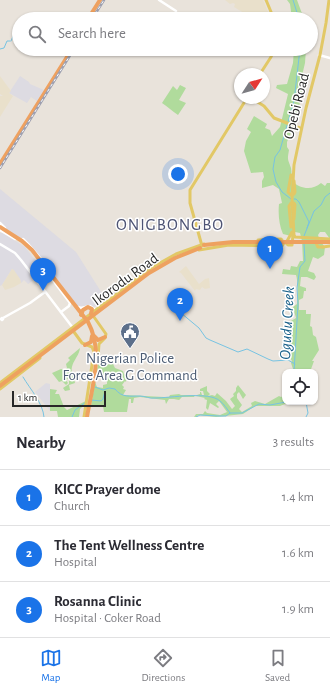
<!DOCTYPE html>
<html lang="en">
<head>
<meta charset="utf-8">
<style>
	:root { --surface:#fff; --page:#f2f2f3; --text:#2b2b33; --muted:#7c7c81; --line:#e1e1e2; --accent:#1a73e8 }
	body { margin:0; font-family:"Alegreya Sans",sans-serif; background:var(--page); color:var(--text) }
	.controls { position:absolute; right:12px; bottom:12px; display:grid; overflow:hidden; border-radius:8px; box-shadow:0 1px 3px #0004 }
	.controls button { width:36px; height:36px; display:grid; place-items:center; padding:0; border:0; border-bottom:1px solid var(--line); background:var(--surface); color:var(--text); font:20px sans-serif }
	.compass { position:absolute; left:234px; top:68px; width:36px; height:36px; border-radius:50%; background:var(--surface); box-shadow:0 1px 3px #0004; rotate:54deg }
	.scale { position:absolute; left:12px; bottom:10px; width:94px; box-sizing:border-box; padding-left:4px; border:2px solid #282828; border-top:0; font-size:11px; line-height:14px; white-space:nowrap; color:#282828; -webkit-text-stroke:3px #fff; paint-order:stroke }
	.you { position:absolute; left:178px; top:174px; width:14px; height:14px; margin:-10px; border:3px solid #fff; border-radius:50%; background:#1a73e8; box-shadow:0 0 0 6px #1a73e833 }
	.badge { display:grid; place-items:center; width:26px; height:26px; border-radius:50%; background:var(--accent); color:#fff; font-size:13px; font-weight:700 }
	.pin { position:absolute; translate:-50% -33px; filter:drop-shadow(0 1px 2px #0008) }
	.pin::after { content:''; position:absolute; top:21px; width:14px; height:12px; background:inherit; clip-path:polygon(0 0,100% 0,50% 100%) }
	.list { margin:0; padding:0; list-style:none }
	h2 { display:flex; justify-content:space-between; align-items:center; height:52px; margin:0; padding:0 16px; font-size:17px }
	h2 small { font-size:13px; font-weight:400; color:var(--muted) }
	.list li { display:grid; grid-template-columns:26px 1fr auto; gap:12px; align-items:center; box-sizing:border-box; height:56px; padding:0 16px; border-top:1px solid var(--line) }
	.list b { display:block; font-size:15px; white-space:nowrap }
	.list p { margin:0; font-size:13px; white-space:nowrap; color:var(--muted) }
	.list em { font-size:13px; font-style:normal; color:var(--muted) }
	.icon { flex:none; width:22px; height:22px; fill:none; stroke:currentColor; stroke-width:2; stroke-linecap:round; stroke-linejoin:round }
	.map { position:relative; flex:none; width:330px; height:417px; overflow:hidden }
	.search { position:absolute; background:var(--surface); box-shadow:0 1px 3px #0004; left:12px; right:12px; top:12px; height:44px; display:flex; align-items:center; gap:10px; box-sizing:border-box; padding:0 14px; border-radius:22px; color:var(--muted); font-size:15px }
	.sheet { height:220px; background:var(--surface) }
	nav { display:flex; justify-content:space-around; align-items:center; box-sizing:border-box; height:56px; border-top:1px solid var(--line); background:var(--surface); font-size:11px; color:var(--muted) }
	nav a { display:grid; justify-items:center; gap:2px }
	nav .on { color:var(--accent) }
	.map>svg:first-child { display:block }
	.industrial { fill:#dddbe2 }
	.education { fill:#e9e0cb }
	.green { fill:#b0db9c }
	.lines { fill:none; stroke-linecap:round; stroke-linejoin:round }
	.stream { stroke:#77c3e2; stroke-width:1 }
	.secondary { stroke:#fff; stroke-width:2.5 }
	.primary { stroke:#e2c866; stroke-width:3 }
	.highway { stroke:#eea160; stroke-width:4 }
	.rail-casing { stroke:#9ea0b0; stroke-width:2.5 }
	.rail { stroke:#fff; stroke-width:1; stroke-dasharray:3; stroke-linecap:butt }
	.labels { text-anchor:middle; stroke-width:3; stroke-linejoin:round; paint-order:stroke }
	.street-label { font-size:15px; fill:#282828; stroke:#fff }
	.service-label { font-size:15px; fill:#4e5e75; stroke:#fff }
	.water-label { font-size:16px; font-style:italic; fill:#1a618a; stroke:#fff }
	.quarter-label { font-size:17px; letter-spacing:1px; fill:#4d5374; stroke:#fff }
</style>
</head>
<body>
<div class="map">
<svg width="330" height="417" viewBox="0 0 330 417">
	<rect width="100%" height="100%" fill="#e9e3db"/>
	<g class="industrial">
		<polygon points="20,76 29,82 30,84 44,90 37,101 31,97 27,103 9,93"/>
		<polygon points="0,189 76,252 105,298 120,287 122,289 101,306 99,303 93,308 87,305 80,308 77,306 23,239 6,229 0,221"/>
		<polygon points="0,233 3,233 25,247 38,264 37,270 32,274 35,279 28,284 24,280 21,283 20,279 12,269 2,285 0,286"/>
		<polygon points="46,383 50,384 50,411 35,392"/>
	</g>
	<g class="education">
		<polygon points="225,0 263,0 271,19 254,19 234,7 235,4 233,3 230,4"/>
		<polygon points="0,76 11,91 9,93 13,96 0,117 0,96 3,96 0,94"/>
		<polygon points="186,266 199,284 205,279 209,278 210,288 205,289 202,287 200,290 196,289 195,291 181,273 179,272"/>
		<polygon points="12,269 14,270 20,279 21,283 14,287 5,290 2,285"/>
	</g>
	<g class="green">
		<polygon points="287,0 297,0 304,19 292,19 290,4"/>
		<path d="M294 49H306L305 63 301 80 302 95 293 128 287 142V147L289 150C287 161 288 159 291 168 292 172 291 177 292 181 300 189 312 191 321 183L325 186 327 183H330V239L325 232H320L318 235 320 241 325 247 324 255 318 259 313 257 308 271 314 273 316 277 314 280 307 277H301L300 286 306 288V291H304L303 298 299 300V310H306V314H311L310 326 312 327 313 335 316 337 319 350 312 361H314L310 372H294L291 363 292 361 284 346 290 342 285 333 288 332 284 325 296 318 293 307 297 304C298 297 298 281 296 275L282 274 283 269 290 270 291 266 297 267 300 261H303L302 241 300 233 295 232 291 236 283 234C279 225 278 214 279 204L282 203 279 189 273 185 262 188V181L264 177 263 172 251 173 244 151 246 141 251 132 247 129 254 116 267 124 265 128 270 130 272 136 280 127 288 94 276 88 277 85 287 84 293 63Z"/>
		<path d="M180 85 186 88 179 100 186 103 178 115C172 111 168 107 162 103L173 86 177 90Z"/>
		<path d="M80 348C79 358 68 364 73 376L76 378 74 379 75 383 69 385 70 390 65 391 63 388 69 384V378L66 380 68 383 66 385 62 381 59 382 52 373 61 369 65 370 67 368 66 364 70 360 68 358Z"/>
		<polygon points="99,359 101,359 101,362 103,362 103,365 113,364 115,368 123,371 124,374 127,375 126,382 125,381 122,385 124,387 123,389 126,390 123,395 125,395 164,397 169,397 170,395 179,394 181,395 195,395 194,397 182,397 179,400 174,399 169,399 166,404 165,400 140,397 134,398 133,403 131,403 131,399 129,399 127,412 104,412 103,406 91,406 95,382 97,387 103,388 103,385 107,384 107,382 103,376 96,377"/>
		<polygon points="238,385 246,395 243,399 239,392 237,394 237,398 242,405 239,409 242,412 252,406 251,403 255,401 265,404 279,396 281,397 285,395 285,402 290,402 280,406 255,406 243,414 216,417 198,415 197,417 194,417 196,414 203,414 205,411 207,413 220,415 227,412 219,401 216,404 219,407 218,408 210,403 208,410 206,408 207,400 204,399 205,398 196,396 197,395 200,394 200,392 201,392 202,395 204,395 203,391 200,391 200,389 207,386 207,391 210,394 208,396 212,395 215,396 217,393 226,401 232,409 235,406 230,399 234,396 233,394 236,391 236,388"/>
		<polygon points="50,389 57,390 55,394 59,394 64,407 67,410 86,401 85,407 83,406 80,409 79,417 58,417 57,411 50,411"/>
	</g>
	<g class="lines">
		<g class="stream">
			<polyline points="293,0 299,19"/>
			<polyline points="31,19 34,14 42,17"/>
			<polyline points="15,33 19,25"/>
			<polyline points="11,41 14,34"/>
			<polyline points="0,49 4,48 7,41 10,41"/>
			<polyline points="291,199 282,192 276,182 273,169 275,157 280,150 294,101 300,49"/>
			<polyline points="294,199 296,199 299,202 309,222 307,228"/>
			<polyline points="304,236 314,211 321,205 325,197 330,193"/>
			<polyline points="171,294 175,304 181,313 199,328 206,338 210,340 238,352 247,349 268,359 273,361 288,360 295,364"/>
			<polyline points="294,372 298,304 297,288 300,267 305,261 304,243"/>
			<path d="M23 377C30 389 43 403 44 417"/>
			<path d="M95 387 103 390 109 388 115 389C122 398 130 396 140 396 145 396 150 399 155 398 170 398 209 391 220 401 224 404 227 409 230 413"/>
			<polyline points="91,400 101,401 103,399 105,391"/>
			<polyline points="72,417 75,410 86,402"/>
			<polyline points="196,417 200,415 219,416 226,416 230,413 242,413 259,404 270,405 286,402"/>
			<polyline points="306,417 308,413 306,402"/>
		</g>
		<g class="secondary">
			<polyline points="159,0 176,11"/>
			<polyline points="319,55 330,58"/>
			<polyline points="0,223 5,228"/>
			<polyline points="0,230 15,239"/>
			<polyline points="23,239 29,245 42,260"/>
			<polyline points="0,244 15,253 21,260 73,328"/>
			<polyline points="36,273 45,270"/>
			<polyline points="32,274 38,270 40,263"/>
			<polyline points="52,279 70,303 69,306 61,312"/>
			<polyline points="78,307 81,308 90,306 94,309 97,309"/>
			<polygon points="2,318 3,319 2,320 1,319"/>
			<polyline points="3,318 30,303 45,292"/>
		</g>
		<g class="primary">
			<polyline points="266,0 274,19"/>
			<polyline points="329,0 326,23 320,55 306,108 294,165 292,199 294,235 295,237 330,239"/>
			<polyline points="260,74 271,57 274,49"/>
			<polyline points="251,98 264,106 274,118 300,128"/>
			<polyline points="291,175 288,192 291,195 294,194 295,192 294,181"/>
			<polyline points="291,227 289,206 291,203 294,203 295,205 294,219"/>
			<polyline points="292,232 286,243 288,245 292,245 293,235"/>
			<polyline points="315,241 318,247 323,247"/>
			<polyline points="202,246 190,203 190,190 247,98"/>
			<polyline points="323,247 330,246"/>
			<polyline points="199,250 229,245 280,246 282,246 284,243 281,239 258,240"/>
			<polyline points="94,317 106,334 105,338 99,344 98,357"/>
			<polyline points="74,332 82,343 92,347 94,352 84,417"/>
			<polyline points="0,383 151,268 176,254 204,244"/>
			<polyline points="0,389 40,358"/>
		</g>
		<g class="highway">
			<polyline points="88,19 100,0"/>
			<polyline points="0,164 72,49"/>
			<path d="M0 227 22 241 32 250 88 322C104 351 92 387 87 417"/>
			<polyline points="204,245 233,242 330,242"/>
			<polyline points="81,315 83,310 88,307 92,309 91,314"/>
			<polyline points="94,336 98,340 105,337"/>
			<polyline points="85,345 91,342 92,336"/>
			<polyline points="0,386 149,273 175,258 200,248"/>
		</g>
		<g class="rail-casing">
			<g id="rail">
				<polyline points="92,19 104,0"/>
				<polyline points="0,168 74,49"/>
			</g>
		</g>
		<use href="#rail" class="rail"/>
	</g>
	<defs>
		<g id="civic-pin" transform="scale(1)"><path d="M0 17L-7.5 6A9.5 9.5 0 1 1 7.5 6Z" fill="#5c6f8a" stroke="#fff"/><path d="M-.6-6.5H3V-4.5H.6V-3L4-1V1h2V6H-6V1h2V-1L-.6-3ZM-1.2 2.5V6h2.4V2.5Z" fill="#fff"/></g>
	</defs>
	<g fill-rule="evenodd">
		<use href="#civic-pin" x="130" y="332"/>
	</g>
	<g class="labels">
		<g class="street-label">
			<text transform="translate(296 106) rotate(-76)" y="5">Opebi Road</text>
			<text transform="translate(125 279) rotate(-36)" y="5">Ikorodu Road</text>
		</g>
		<g class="service-label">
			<text x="130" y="363">Nigerian Police<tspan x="130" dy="17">Force Area G Command</tspan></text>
		</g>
		<g class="water-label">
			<text transform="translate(286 323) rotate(-87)" y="6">Ogudu Creek</text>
		</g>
		<g class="quarter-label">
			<text x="170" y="230">ONIGBONGBO</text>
		</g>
	</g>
</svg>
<div class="controls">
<button><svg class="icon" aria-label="locate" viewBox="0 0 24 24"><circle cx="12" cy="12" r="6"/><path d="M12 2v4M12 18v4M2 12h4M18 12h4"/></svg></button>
</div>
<svg class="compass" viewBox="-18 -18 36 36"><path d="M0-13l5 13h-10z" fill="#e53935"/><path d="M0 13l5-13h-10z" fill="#7c7c81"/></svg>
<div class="scale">1 km</div>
<div class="you"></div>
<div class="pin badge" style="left:270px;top:269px">1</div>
<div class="pin badge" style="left:180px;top:321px">2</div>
<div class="pin badge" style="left:43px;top:291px">3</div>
<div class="search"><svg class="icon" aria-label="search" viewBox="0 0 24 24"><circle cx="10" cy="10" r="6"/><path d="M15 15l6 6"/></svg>Search here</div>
</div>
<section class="sheet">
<h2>Nearby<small>3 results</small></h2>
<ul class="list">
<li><span class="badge">1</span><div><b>KICC Prayer dome</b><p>Church</p></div><em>1.4 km</em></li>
<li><span class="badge">2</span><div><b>The Tent Wellness Centre</b><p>Hospital</p></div><em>1.6 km</em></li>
<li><span class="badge">3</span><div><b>Rosanna Clinic</b><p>Hospital · Coker Road</p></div><em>1.9 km</em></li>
</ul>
</section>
<nav>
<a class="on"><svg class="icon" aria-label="map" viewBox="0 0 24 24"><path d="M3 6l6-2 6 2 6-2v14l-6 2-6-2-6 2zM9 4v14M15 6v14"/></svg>Map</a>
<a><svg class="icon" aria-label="directions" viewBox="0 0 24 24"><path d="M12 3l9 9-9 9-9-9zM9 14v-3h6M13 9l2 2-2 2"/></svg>Directions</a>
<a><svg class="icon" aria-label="saved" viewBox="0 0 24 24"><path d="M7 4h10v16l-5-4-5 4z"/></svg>Saved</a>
</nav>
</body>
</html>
